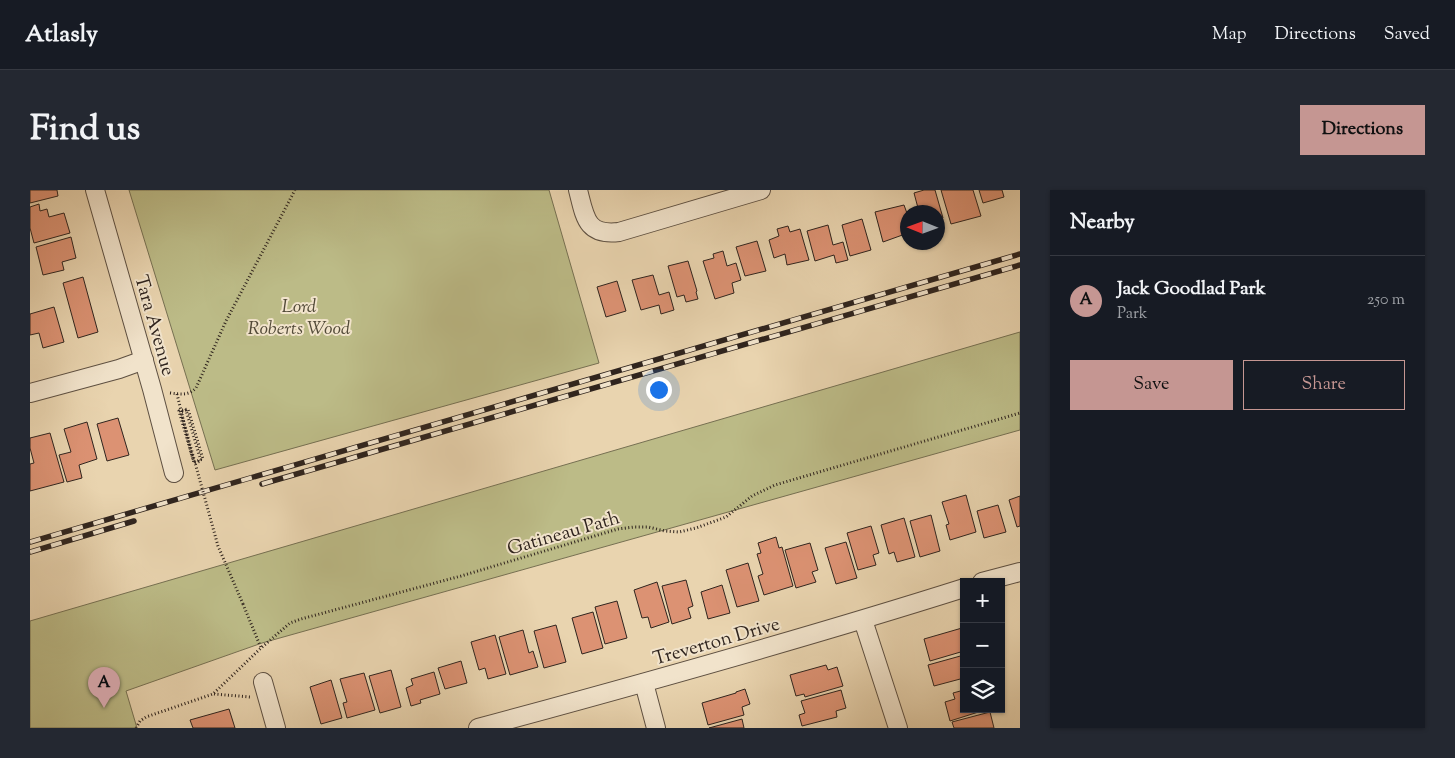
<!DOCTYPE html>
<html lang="en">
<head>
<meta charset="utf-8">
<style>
	:root { --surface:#171b24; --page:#242831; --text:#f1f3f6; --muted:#9ea1a6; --line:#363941; --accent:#c59692 }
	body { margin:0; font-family:"Sorts Mill Goudy",serif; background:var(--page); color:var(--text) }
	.controls { position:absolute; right:15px; bottom:15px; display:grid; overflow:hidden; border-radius:0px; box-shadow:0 1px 4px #0004 }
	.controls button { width:45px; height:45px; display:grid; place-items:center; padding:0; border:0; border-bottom:1px solid var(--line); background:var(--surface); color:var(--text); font:25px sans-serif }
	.compass { position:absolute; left:870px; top:15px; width:45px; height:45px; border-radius:50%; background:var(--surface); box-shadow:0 1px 4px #0004; rotate:271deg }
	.you { position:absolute; left:628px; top:199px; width:18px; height:18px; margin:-12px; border:4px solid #fff; border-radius:50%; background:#1a73e8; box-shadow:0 0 0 8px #1a73e833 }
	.badge { display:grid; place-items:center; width:32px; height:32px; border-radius:50%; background:var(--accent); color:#111; font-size:16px; font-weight:700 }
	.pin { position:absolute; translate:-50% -41px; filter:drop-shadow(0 1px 2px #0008) }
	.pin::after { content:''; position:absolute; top:26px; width:18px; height:15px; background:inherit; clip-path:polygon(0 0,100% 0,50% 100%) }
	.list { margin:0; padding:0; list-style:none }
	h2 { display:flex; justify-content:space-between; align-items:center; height:65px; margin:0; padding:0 20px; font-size:21px }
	h2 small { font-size:16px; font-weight:400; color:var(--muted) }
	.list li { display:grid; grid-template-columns:32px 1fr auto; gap:15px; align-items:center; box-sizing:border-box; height:90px; padding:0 20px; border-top:1px solid var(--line) }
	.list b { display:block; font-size:19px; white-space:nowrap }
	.list p { margin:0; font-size:16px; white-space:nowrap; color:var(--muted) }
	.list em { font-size:16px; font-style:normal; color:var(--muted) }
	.actions { display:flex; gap:10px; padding:15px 20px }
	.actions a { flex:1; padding:11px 0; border:1px solid var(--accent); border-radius:0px; text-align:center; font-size:18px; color:var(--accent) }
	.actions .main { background:var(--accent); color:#111 }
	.icon { flex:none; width:28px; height:28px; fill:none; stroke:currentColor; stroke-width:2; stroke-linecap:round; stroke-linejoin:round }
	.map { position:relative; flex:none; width:990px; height:538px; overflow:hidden; border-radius:0px }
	header { display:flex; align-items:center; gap:30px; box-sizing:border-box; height:70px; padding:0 25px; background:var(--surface); border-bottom:1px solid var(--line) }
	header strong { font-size:24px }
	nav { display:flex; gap:28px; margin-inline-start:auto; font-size:18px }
	.intro { display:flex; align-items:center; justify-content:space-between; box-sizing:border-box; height:120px; padding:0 30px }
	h1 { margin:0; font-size:35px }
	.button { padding:12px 22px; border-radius:0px; background:var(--accent); color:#111; font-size:18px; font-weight:700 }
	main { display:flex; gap:30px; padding:0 30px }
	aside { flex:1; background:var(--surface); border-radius:0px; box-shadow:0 1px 4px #0004 }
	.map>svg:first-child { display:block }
	.green { fill:#bcbb87; stroke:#767052 }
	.building { fill:#dc9273; stroke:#2f241e }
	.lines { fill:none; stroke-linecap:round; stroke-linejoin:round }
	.minor-casing { stroke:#5e5042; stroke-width:20 }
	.path { stroke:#2f241e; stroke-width:3; stroke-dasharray:1 2.5; stroke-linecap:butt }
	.minor { stroke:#f1e3cb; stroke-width:18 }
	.rail-casing { stroke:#2f241e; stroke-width:5.5 }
	.rail { stroke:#f1e3cb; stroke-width:4; stroke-dasharray:11; stroke-linecap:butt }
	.path-bridge { stroke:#2f241e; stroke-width:3; stroke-dasharray:1 2.5; stroke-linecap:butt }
	.labels { text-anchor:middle; stroke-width:4; stroke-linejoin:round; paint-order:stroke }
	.park-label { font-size:19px; font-style:italic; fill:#524a38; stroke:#f1e3cb }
	.street-label { font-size:19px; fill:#2f241e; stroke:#f1e3cb }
</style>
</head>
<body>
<header>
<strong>Atlasly</strong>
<nav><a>Map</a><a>Directions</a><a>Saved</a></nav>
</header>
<div class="intro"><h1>Find us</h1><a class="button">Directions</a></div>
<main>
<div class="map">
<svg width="990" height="538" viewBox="0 0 990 538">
	<rect width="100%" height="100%" fill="#e9d4af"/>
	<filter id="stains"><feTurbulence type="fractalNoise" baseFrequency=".004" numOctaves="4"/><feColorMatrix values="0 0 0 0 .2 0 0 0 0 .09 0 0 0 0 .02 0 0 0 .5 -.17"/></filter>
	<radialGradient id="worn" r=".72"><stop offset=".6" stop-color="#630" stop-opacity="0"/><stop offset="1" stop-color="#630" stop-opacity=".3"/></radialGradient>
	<g class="green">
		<polygon points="99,0 519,0 569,173 185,280"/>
		<polygon points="990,142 990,240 232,453 96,501 107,538 0,538 0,431"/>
	</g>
	<g class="building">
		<polygon points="0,0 27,0 28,6 0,13"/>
		<polygon points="894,0 905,0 913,28 908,29 908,22 879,22 879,20 888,18 884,3"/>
		<polygon points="911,0 943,0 951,26 921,34"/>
		<polygon points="949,0 972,0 974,7 953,13"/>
		<polygon points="9,14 10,21 17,19 19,27 34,23 40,43 4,53 0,38 0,17"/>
		<polygon points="874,15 878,26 878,43 853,52 845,22"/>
		<polygon points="832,29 841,60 820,66 812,35"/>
		<polygon points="798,35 803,55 813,52 818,70 806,73 804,65 785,71 777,41"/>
		<polygon points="758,36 760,42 770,39 779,70 757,75 755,64 744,68 739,50 749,46 747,39"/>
		<polygon points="41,47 46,68 32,72 34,80 13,85 6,57"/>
		<polygon points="727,51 736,81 715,86 706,57"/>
		<polygon points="693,61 697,76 706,73 711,90 702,93 704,103 685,109 673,71 684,68 683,64"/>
		<polygon points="658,71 667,101 666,102 668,109 656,112 654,105 647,107 638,76"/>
		<polygon points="623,85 629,105 639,102 644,120 631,124 629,115 611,120 602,90"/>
		<polygon points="53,87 68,142 48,148 33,93"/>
		<polygon points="587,91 596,121 576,127 567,97"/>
		<polygon points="24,117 34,152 13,158 9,143 0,145 0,124"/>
		<polygon points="88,228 99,265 77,271 67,234"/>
		<polygon points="57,232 67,269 49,275 52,288 37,292 29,265 41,262 34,239"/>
		<polygon points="20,243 34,292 0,301 0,274 4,273 0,258 0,248"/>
		<polygon points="936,305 946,342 920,350 916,335 919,334 912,312"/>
		<polygon points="990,306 990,336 987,337 979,310"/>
		<polygon points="968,315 976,342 954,348 947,321"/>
		<polygon points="901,325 910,361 890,367 880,331"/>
		<polygon points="874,328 885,367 867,372 864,362 859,364 851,335"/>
		<polygon points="841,336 849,363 843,365 846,375 828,380 817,343"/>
		<polygon points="746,347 749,358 752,357 763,396 734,405 728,386 733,384 727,364 731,363 728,353"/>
		<polygon points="816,352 827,388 806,394 795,358"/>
		<polygon points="780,353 788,380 782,382 786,392 766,398 755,360"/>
		<polygon points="718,373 729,411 707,417 696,380"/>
		<polygon points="656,390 663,416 658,418 661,428 642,434 632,396"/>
		<polygon points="627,392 639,432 621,438 618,427 612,428 604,400"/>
		<polygon points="692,395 700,423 678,429 671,402"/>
		<polygon points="587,411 597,448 575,454 565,417"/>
		<polygon points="563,422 573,458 552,464 542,428"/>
		<polygon points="526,435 536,472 514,478 504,441"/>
		<polygon points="932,438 934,445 934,461 900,471 894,449"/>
		<polygon points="493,440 499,463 503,461 508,477 480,485 469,447"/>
		<polygon points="465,445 476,484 458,489 455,478 449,480 441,452"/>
		<polygon points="934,465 934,488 904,496 898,475"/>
		<polygon points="431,471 437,493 415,499 408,478"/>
		<polygon points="796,475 798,480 807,477 813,496 775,507 774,504 766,506 760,485"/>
		<polygon points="361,480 371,517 350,523 339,486"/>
		<polygon points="404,482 410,504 390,510 391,513 381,516 376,498 383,495 381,489"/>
		<polygon points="334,483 345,520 317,528 313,513 317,512 310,489"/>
		<polygon points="301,490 312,528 291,534 280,497"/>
		<polygon points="715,499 720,514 712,517 714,525 678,535 672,513 706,503 706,502"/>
		<polygon points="811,500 816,518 806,521 807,527 772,536 769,525 775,523 771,511"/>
		<polygon points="934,500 934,519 958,519 920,531 915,512 925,509 923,503"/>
		<polygon points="199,519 205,538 163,538 160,530"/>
		<polygon points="960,522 964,538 924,538 922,532"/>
		<polygon points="712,529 714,538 679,538"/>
	</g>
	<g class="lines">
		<g class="minor-casing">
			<g id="minor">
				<polyline points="65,0 122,199 144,283"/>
				<path d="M548 0C555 27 556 46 589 42L731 0"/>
				<polyline points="0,203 89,179 114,170"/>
				<polyline points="952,392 990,382"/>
				<polyline points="833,430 868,538"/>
				<polyline points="233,492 246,538"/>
				<polyline points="614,493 626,538"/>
				<path d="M448 538C611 494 773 449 934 398"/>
			</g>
		</g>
		<g class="path">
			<path d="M140 203C151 204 158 206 166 198L196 131 265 0"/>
			<polyline points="147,204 161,262"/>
			<polyline points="213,414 231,458"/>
			<polyline points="184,504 220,507"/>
			<polyline points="106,538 110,531 116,527 183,504 231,458 260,433 271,429 431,386 588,339 604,337 618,337 635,341 649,342 666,338 696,327 722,306 745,295 990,223"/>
		</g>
		<use href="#minor" class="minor"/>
		<g class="rail-casing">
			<g id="rail">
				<polyline points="232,294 990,75"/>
				<polyline points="0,352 990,64"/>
				<polyline points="0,362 104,331"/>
			</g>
		</g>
		<use href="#rail" class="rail"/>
		<polyline class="path-bridge" points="161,262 164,272 173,269 158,219 149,221 164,273 171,271 156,220 151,222 188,356 213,414"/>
	</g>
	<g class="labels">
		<g class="park-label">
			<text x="269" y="122">Lord<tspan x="269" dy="22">Roberts Wood</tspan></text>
		</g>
		<g class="street-label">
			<text transform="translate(126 135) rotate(74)" y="7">Tara Avenue</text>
			<text transform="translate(533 342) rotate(-16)" y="7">Gatineau Path</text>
			<text transform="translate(686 450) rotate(-16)" y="7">Treverton Drive</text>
		</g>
	</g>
	<rect width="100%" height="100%" filter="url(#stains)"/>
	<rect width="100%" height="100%" fill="url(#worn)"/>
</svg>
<div class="controls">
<button>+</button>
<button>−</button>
<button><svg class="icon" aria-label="layers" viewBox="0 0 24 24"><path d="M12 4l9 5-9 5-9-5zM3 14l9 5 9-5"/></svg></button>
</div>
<svg class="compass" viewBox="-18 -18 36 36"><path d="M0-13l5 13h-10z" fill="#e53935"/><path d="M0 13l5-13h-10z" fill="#9ea1a6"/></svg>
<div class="you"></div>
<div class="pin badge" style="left:74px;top:518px">A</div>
</div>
<aside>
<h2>Nearby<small></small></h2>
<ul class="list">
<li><span class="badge">A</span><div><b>Jack Goodlad Park</b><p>Park</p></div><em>250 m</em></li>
</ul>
<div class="actions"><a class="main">Save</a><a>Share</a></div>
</aside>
</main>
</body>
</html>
